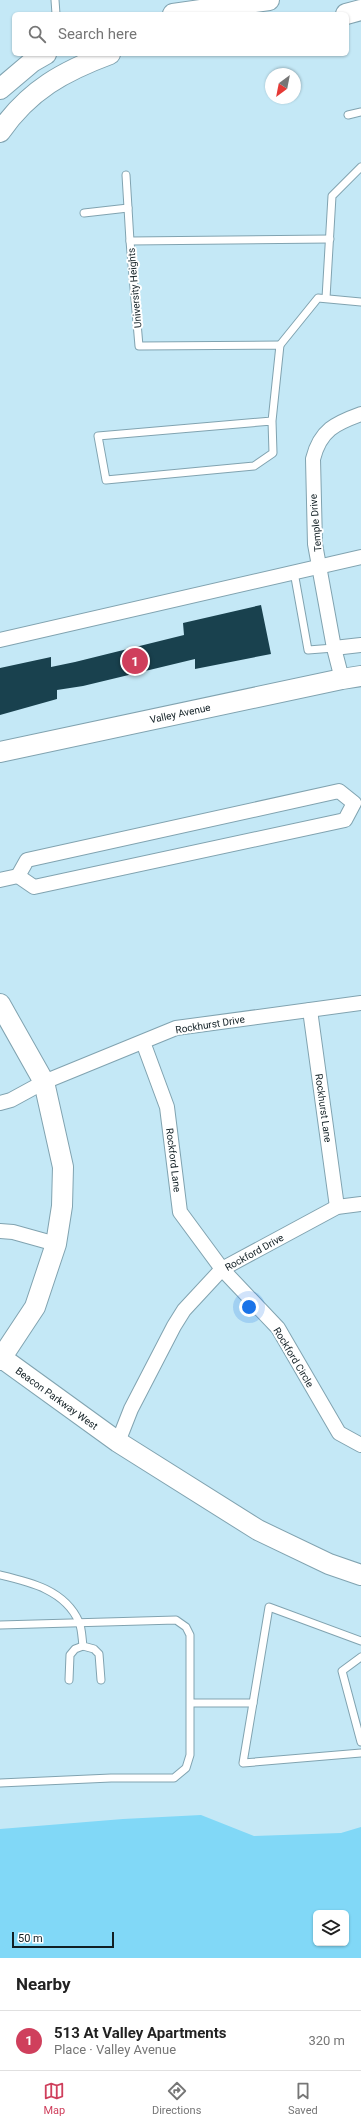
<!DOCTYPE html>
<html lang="en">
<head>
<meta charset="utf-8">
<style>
	:root { --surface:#fff; --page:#f6f6f6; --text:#222; --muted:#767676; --line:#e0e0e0; --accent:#cf3f5c }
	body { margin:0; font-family:Roboto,sans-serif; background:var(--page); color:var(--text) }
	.controls { position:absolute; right:12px; bottom:12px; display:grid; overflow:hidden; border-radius:6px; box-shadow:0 1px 3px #0004 }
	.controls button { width:36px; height:36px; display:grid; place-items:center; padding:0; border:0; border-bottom:1px solid var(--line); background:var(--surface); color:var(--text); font:20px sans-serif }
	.compass { position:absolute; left:265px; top:68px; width:36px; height:36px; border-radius:50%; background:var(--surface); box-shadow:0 1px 3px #0004; rotate:212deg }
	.scale { position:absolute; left:12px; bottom:10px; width:102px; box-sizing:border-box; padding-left:4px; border:2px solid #111f24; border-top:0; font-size:11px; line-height:14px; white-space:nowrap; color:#111f24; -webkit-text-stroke:3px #fff; paint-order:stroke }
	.you { position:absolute; left:249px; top:1307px; width:14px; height:14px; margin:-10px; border:3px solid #fff; border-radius:50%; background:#1a73e8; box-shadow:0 0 0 6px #1a73e833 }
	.badge { display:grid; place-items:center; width:26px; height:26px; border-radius:50%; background:var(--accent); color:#fff; font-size:13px; font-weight:700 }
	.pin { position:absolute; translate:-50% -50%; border:2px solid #fff; box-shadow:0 1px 4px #0006 }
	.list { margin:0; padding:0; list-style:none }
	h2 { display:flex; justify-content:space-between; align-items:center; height:52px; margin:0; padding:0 16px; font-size:17px }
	h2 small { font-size:13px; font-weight:400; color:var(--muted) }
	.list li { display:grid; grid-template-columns:26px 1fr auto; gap:12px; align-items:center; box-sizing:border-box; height:60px; padding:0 16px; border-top:1px solid var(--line) }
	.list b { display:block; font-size:15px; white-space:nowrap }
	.list p { margin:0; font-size:13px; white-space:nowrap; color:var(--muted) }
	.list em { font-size:13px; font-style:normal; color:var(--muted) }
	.icon { flex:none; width:22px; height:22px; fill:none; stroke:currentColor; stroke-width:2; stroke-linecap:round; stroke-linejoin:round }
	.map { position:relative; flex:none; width:361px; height:1958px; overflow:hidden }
	.search { position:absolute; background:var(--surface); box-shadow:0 1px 3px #0004; left:12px; right:12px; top:12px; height:44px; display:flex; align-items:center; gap:10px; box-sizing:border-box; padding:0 14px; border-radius:6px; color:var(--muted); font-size:15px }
	.sheet { height:112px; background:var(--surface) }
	nav { display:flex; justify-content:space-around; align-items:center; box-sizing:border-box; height:56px; border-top:1px solid var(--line); background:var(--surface); font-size:11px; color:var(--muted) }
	nav a { display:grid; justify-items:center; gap:2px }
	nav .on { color:var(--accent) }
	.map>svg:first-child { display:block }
	.green { fill:#81d8f7; fill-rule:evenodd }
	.building { fill:#19414e }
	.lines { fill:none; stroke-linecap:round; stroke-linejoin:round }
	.lane-casing { stroke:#81a3b0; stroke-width:9 }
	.street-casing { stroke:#81a3b0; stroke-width:16 }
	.secondary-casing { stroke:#81a3b0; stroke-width:22 }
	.lane { stroke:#fff; stroke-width:7 }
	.street { stroke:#fff; stroke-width:14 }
	.secondary { stroke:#fff; stroke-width:20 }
	.labels { text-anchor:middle; stroke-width:4; stroke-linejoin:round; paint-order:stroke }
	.street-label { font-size:10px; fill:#111f24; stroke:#fff }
</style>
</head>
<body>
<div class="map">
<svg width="361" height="1958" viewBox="0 0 361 1958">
	<rect width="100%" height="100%" fill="#c4e8f6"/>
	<path class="green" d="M201 1815 254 1836 341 1833 361 1827V1958H0V1829L123 1819ZM316 1913H346V1943H316Z"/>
	<polygon class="building" points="261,605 271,654 195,669 195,659 83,686 57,690 57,699 0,715 0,668 51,657 51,667 75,662 184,635 183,623"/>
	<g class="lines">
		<g class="lane-casing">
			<g id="lane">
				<polyline points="55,0 56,14"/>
				<polyline points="348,115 361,112"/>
				<polyline points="126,175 130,241"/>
				<polyline points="84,213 128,208"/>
				<polyline points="326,298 332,196 361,167"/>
				<polyline points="280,345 318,298 361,302"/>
				<polyline points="272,421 98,436 106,480 254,466 273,453 272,421 280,345 139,346 130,241 330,239"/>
				<polyline points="294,572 308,650 334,648"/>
				<path d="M0 1575C30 1582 65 1590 79 1622 82 1629 82 1639 83 1646L94 1649 99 1654 101 1680"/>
				<polyline points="0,1625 176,1620 186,1627 190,1635 190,1755 186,1768 174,1778 111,1778 0,1783"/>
				<polyline points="361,1641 269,1607 243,1763 361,1753"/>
				<polyline points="361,1657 342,1671 361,1742"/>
				<polyline points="69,1680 70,1655 75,1649 83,1646"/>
				<polyline points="191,1703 253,1703"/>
			</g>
		</g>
		<g class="street-casing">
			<g id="street">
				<polyline points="0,640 361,557"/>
				<polyline points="334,648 361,645"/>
				<path d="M342 679 334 648 315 544 313 459C320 430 336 423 361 414"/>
				<polygon points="339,791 354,803 345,820 34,887 18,876 27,860"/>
				<polyline points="0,880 18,876"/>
				<polyline points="310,1010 337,1207"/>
				<polyline points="143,1042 167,1107 180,1212 222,1269 278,1328 339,1433 361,1445"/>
				<polyline points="0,1103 11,1100 44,1082 176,1028 361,1003"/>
				<polyline points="0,1231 13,1232 56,1244"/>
				<polyline points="118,1442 131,1409 174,1326 184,1310 222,1269 337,1207 361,1204"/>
			</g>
		</g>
		<g class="secondary-casing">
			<g id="secondary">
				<polyline points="173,14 269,0"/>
				<polyline points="346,14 361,10"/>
				<polyline points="0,89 32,62 46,54"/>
				<path d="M0 132C29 90 64 71 110 54"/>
				<polyline points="0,752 342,679 361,676"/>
				<polyline points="0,1004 44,1082 63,1167 62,1206 56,1244 35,1307 0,1360"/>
				<polyline points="2,1358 118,1442 258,1530 329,1564 361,1575"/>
			</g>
		</g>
		<use href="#lane" class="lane"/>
		<use href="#street" class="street"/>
		<use href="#secondary" class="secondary"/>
	</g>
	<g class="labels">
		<g class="street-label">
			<text transform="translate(134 288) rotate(-95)" y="4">University Heights</text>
			<text transform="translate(315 523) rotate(-95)" y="4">Temple Drive</text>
			<text transform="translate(180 713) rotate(-12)" y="4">Valley Avenue</text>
			<text transform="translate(210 1024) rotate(-9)" y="4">Rockhurst Drive</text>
			<text transform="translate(324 1108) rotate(82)" y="4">Rockhurst Lane</text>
			<text transform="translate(174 1160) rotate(83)" y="4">Rockford Lane</text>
			<text transform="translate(254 1252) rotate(-29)" y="4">Rockford Drive</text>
			<text transform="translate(294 1357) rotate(59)" y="4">Rockford Circle</text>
			<text transform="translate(57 1398) rotate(36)" y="4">Beacon Parkway West</text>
		</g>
	</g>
</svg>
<div class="controls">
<button><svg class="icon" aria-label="layers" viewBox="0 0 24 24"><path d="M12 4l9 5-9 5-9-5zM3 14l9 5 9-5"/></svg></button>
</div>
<svg class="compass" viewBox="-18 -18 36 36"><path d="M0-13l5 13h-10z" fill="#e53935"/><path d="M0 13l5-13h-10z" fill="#767676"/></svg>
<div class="scale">50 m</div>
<div class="you"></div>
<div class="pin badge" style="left:135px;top:661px">1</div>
<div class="search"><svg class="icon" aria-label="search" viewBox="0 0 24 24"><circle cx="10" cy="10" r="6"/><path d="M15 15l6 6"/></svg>Search here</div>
</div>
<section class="sheet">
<h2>Nearby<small></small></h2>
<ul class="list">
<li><span class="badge">1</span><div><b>513 At Valley Apartments</b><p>Place · Valley Avenue</p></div><em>320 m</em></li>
</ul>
</section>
<nav>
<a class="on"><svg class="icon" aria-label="map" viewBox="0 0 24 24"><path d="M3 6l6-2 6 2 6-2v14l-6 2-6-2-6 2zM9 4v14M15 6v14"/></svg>Map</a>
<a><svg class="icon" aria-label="directions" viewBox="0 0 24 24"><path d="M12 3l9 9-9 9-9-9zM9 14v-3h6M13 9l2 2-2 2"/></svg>Directions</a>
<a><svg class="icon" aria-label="saved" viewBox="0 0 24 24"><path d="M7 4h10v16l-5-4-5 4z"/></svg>Saved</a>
</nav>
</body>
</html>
